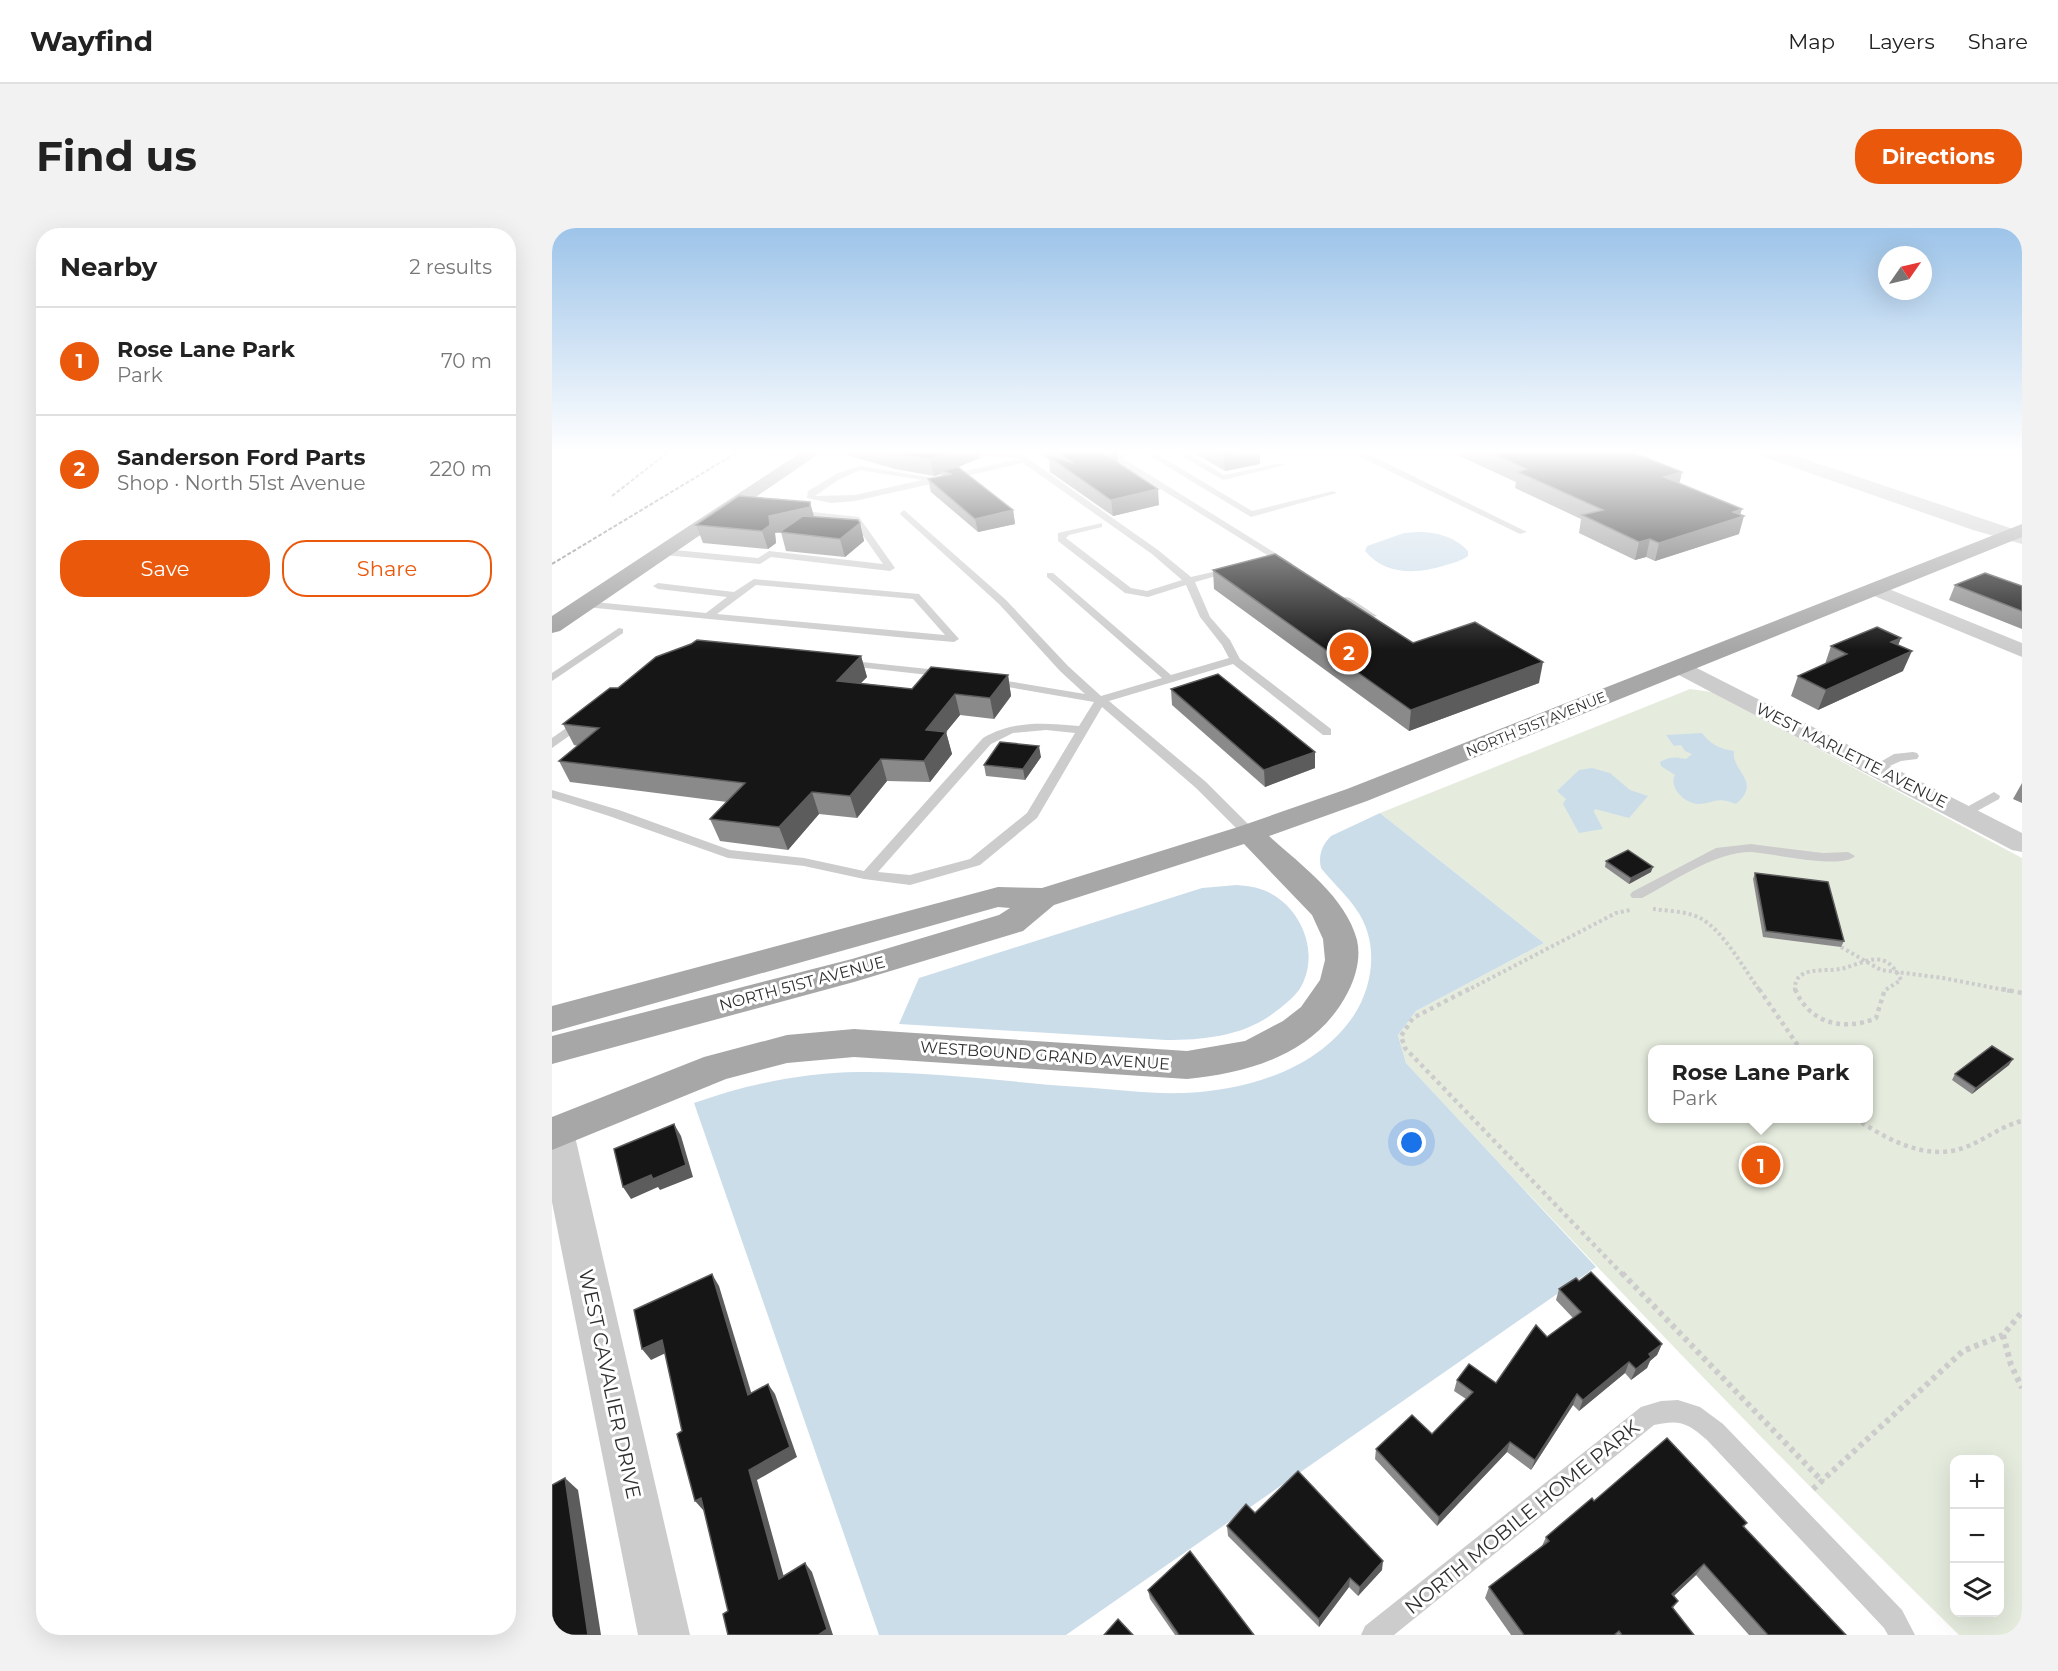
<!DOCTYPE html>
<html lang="en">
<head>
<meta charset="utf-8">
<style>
	:root { --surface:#fff; --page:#f2f2f2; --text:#222; --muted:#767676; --line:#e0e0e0; --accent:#ea580c }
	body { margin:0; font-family:Montserrat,sans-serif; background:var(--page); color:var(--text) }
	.controls { position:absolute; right:18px; bottom:18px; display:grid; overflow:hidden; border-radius:12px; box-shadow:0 6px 24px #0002 }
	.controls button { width:54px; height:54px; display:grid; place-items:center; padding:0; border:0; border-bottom:2px solid var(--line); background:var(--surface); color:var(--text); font:30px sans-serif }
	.compass { position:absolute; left:1326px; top:18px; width:54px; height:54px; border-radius:50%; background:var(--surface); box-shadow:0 6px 24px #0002; rotate:56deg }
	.you { position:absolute; left:860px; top:915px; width:21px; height:21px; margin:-15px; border:4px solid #fff; border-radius:50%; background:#1a73e8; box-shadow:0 0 0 9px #1a73e833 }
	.badge { display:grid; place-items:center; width:39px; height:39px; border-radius:50%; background:var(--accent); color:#fff; font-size:20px; font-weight:700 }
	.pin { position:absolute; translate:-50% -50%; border:3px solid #fff; box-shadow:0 2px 6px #0006 }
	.popup { position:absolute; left:1096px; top:817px; width:225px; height:78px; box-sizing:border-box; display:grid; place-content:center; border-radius:12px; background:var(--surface); filter:drop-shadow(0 2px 4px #0005); font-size:20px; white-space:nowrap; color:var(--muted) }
	.popup b { font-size:22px; color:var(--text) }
	.popup::after { content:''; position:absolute; left:50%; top:100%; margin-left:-12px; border:12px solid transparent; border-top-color:var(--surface) }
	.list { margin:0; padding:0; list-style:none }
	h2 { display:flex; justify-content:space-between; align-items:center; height:78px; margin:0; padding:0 24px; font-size:26px }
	h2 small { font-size:20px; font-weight:400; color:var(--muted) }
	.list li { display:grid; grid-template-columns:39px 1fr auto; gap:18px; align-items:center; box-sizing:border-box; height:108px; padding:0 24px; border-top:2px solid var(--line) }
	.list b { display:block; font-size:22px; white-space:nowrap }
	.list p { margin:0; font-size:20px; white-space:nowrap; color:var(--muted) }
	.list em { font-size:20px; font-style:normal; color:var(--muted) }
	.actions { display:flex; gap:12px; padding:18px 24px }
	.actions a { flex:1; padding:14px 0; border:2px solid var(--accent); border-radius:24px; text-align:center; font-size:21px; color:var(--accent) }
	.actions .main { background:var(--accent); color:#fff }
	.icon { flex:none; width:33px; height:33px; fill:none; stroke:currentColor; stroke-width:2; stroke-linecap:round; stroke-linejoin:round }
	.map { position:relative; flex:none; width:1470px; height:1407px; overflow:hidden; border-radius:24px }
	header { display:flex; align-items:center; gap:36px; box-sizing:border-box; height:84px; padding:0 30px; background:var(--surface); border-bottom:2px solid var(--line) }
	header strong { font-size:28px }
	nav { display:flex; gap:33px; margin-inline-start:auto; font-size:21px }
	.intro { display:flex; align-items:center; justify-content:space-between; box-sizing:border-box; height:144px; padding:0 36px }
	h1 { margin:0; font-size:42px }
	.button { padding:15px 27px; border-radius:24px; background:var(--accent); color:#fff; font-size:21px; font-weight:700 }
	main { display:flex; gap:36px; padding:0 36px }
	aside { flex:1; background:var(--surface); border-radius:24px; box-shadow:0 6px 24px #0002 }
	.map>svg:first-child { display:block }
	.green { fill:#e5ecde; fill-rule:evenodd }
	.water { fill:#ccddea }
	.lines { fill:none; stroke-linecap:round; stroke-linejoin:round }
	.path-far2 { stroke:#ccc; stroke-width:4; stroke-dasharray:3 3; stroke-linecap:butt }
	.path-far1 { stroke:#ccc; stroke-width:4.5; stroke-dasharray:4 4; stroke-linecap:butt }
	.path { stroke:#ccc; stroke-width:6; stroke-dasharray:4.5 4.5; stroke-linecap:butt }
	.service { fill:#ccc; fill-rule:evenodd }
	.minor { fill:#ccc; fill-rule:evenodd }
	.tertiary { fill:#ccc; fill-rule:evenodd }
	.primary { fill:#a7a7a7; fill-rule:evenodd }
	.trunk { fill:#9e9e9e; fill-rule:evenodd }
	.rail { stroke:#848484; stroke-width:2; stroke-dasharray:4 2; stroke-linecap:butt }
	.wall { fill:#8a8a8a }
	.shaded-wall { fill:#5c5c5c }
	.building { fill:#161616; stroke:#5c5c5c; stroke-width:1.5 }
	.labels { text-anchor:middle; stroke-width:6; stroke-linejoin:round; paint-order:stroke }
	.far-street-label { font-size:14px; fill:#2f2f2f; stroke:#fff }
	.street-label { font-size:16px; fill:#2f2f2f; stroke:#fff }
	.near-street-label { font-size:20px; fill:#2f2f2f; stroke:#fff }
</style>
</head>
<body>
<header>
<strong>Wayfind</strong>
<nav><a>Map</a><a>Layers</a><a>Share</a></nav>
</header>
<div class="intro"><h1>Find us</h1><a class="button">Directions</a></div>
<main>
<aside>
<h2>Nearby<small>2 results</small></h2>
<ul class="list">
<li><span class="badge">1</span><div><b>Rose Lane Park</b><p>Park</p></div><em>70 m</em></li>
<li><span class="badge">2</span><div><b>Sanderson Ford Parts</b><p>Shop · North 51st Avenue</p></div><em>220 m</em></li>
</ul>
<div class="actions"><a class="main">Save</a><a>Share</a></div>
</aside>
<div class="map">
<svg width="1470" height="1407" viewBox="0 0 1470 1407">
	<rect width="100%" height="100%" fill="#fff"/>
	<path class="green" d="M1138 461 1160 464 1470 630V1407H1407C1217 1221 1034 1029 854 835L846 807 864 783 992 715 828 585ZM1101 822H1317V890H1101ZM1402 1232H1448V1384H1402Z"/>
	<g class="water">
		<path d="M866 304C884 304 904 309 916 323V328C909 333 901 335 894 337 866 346 834 348 813 323L815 318 852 305Z"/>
		<path d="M1150 505C1158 516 1168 521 1182 523 1179 544 1211 553 1184 576 1163 568 1164 575 1146 576 1133 576 1116 559 1123 547L1109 538 1108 534C1117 528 1125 529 1134 531L1140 526 1133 523 1129 517 1122 518 1114 507Z"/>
		<polygon points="1040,540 1058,545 1078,562 1096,568 1077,590 1043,581 1042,584 1051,601 1027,605 1011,576 1014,571 1005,563 1027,542"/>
		<path d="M828 585 992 715 864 783 846 807 854 835 1044 1039 514 1407H327L142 875C195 856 250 845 306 844 380 843 454 854 527 859 561 861 597 866 631 865 693 863 766 842 802 787 822 756 827 713 804 681 794 666 780 654 769 640 766 628 770 617 779 608Z"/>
		<path d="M685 657C695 658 706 659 716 664 751 681 769 728 747 762 741 770 731 778 723 784 692 808 653 812 614 812L347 796 367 750 650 660Z"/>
	</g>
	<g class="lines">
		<g class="path-far2">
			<path d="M1101 681C1116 683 1134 683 1148 690 1171 702 1192 741 1208 763"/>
			<polyline points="1289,719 1329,742 1391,750 1458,763"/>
			<polyline points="914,763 1064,685 1078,682"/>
			<path d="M1243 763C1241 737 1272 744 1288 741 1313 736 1332 717 1349 752L1332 763"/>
		</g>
		<g class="path-far1">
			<polyline points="917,761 861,790 849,808 853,820 1071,1047"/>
			<polyline points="1207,761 1249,822"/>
			<path d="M1243 761C1257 795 1291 804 1324 790L1333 761"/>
			<polyline points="1450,761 1470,765"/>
			<path d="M1303 890C1334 911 1373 933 1411 920 1432 913 1448 898 1470 893"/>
		</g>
		<g class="path">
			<polyline points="1070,1045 1271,1254"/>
			<polyline points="1451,1107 1459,1137 1470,1160"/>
			<polyline points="1261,1261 1411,1123 1451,1107 1470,1084"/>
		</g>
		<g class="service">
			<path d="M419 225H468L606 322 639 349 682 339V343L643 354 658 389 678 412 688 431 779 501V507H771L681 436 557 473 654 554 702 602 704 605 702 608H692L644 560 550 479 485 590 428 637 358 657 312 651 252 638 176 630 57 588 0 570V562L67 582 178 622 252 630 312 643 431 510C462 492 493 495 527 498L542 474 433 455V451L437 450 533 466 508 443 447 376 349 287 348 285 352 282 454 372 516 438 549 468 610 450 495 349V345H501L619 447 677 430 670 417 648 389 634 357 596 369 573 365 506 313V305L550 295V299L517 307 514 310 579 360 595 363 630 352 600 326 471 235 303 273 279 275 255 270 256 263 286 245 308 238 382 250 466 231C453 227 434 232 419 225ZM308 242 370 252 303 267 263 268 286 252ZM494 502 523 505 475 585 418 631 358 647 326 644 439 516 461 505Z"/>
			<polygon points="565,225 573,225 572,231 741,336 733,338 565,234"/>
			<polygon points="593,225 603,225 700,283 781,263 785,265 699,289"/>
			<polygon points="625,225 635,225 672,247 729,235 733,237 671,252"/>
			<polygon points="808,225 814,225 975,304 968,306 808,229"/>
			<polygon points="242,282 307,289 343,340 338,343 219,329 208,336 112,327 107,324 112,321 206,330 217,323 331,336 301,293 239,287 238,285"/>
			<path d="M202 351 367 366 407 411 402 414 356 410 33 379 28 376 33 373 154 385 175 369 106 361 101 358 106 355 182 364ZM204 357 361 371 393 407 165 386Z"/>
			<polygon points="794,369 798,370 825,388 816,390 790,374 790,370"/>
			<polygon points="67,400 71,401 71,405 0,453 0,445"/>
			<polygon points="291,432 395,443 401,446 395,449 287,437 286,435"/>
			<polygon points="30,489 36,493 34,496 0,520 0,510"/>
			<polygon points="1361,524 1365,525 1367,528 1365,531 1349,533 1324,544 1318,540 1342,526"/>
			<polygon points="1442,564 1448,568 1447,571 1416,588 1406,588 1404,585"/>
			<path d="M1199 616 1271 625 1296 624 1303 628C1290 642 1219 625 1199 624 1163 624 1122 653 1090 670H1080L1078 667 1080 664 1164 620Z"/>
			<path d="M1126 1172 1148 1179 1171 1196 1350 1382 1363 1407H1336L1332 1400 1155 1212C1136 1195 1128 1191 1102 1197L842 1407H809L813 1398 1089 1179 1109 1173Z"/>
		</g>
		<g class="minor">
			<polygon points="1322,355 1470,415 1470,429 1315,365 1312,361 1315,357"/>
			<polygon points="1129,432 1470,605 1470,624 1460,622 1121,444 1118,439 1121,434"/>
			<polygon points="4,889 17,894 22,904 138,1407 86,1407 0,974 0,891"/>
		</g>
		<polygon class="tertiary" points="1210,225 1235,225 1470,304 1470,316 1421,302 1212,229"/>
		<path class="primary" d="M1470 296V309L815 573 717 608C748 636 794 669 805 712 809 730 804 748 796 764 765 825 699 845 635 851L302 829 235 835 174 851 0 922V889L152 829 235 807 302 801 635 823 693 813 731 793 749 779 768 752 773 732 771 711 760 687 692 616 502 677 471 703 302 754 0 836V808L300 731 447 687 458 680 446 679 0 804V778L446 659 490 660 686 599 795 561Z"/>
		<polygon class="trunk" points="248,225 268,225 8,403 0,405 0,388"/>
		<g class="rail">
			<polyline points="60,268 115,225"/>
			<polyline points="0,336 184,225"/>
		</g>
	</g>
	<g class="wall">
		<polygon points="288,225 427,225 428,230 406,239 461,282 463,296 426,304 379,264 376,251 390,248 389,246 382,248 343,241"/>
		<polygon points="487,225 565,225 566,235 607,277 561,288 498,244 497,232"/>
		<polygon points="642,225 708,225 708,236 673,243"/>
		<polygon points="901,225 1083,225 1130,244 1127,256 1188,287 1187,306 1103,333 1094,329 1083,332 1027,305 1029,291 963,260 964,254"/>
		<polygon points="262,289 308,295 312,313 293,329 234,323 229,304 223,305 224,315 216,321 151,315 144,297"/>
		<polygon points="661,342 861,415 987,455 857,503 662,361"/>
		<polygon points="1403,357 1470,358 1470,401 1397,372"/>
		<polygon points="1349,410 1346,417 1351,443 1266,482 1239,468 1246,448 1273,436 1279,418"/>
		<polygon points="309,428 315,449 309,455 360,461 456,447 459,468 442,491 408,487 394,504 400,526 378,554 335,553 305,590 267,586 236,622 168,613 158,591 175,574 18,554 7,533 26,518 22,517 11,496 66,460"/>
		<polygon points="619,461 763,524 763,540 713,559 620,477"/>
		<polygon points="489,529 473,552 434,548 432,537"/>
		<polygon points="1470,555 1470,575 1461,571"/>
		<polygon points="1054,633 1099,644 1077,656 1053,639"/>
		<polygon points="1203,645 1292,713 1289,719 1211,709 1201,651"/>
		<polygon points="1457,837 1420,866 1400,852 1403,846"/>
		<polygon points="1027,1053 1110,1116 1105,1127 1098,1133 1095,1140 1079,1152 1073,1145 1027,1183 1021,1177 979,1242 955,1224 885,1298 823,1231 824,1221 880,1206 914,1171 902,1163 905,1152 944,1155 995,1109 1021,1090 1004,1072 1007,1061"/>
		<polygon points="1042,1273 1195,1295 1192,1299 1294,1407 1197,1407 1144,1347 1122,1368 1126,1373 1121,1380 1142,1407 959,1407 933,1370 937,1359 990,1318 994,1309"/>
		<polygon points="703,1285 830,1342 806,1368 797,1359 767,1399 676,1308 675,1298"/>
		<polygon points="596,1362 702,1407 623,1407 598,1371"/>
	</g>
	<g class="shaded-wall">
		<polygon points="395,225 427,225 428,230 399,242 389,243 389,246 382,248 378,231"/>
		<polygon points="551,225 565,225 566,238"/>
		<polygon points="686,225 708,225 708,236 673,243 672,228"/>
		<polygon points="1130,244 1126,261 1112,249"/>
		<polygon points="606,261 607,277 561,288 559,272"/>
		<polygon points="258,274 263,292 263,296 223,305 224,315 216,321 210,303 217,288"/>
		<polygon points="1190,281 1187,290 1192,288 1187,306 1103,333 1107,315 1181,284"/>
		<polygon points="461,282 463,296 426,304 423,291"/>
		<polygon points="308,295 312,313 293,329 288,311"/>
		<polygon points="1098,311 1094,329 1083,332 1087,314"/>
		<polygon points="1349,410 1341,430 1339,414"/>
		<polygon points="1360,423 1351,443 1266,482 1274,462"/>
		<polygon points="309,428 315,449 291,473 285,453"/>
		<polygon points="991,434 987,455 857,503 859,482"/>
		<polygon points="456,447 459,468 442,491 438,470"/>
		<polygon points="403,466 408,487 394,504 400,526 378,554 372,533 374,502"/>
		<polygon points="487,518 489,529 473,552 471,541"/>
		<polygon points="763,524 763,540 713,559 712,542"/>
		<polygon points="329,531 335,553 305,590 298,568"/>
		<polygon points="260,564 267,586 236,622 227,599"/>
		<polygon points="1101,639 1099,644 1077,656 1079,650"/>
		<polygon points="1461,831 1457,837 1420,866 1424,860"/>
		<polygon points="122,896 129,908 141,949 108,962 106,959 79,971 71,959"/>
		<polygon points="160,1046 167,1058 203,1177 196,1167"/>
		<polygon points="110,1112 118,1123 99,1132 90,1121"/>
		<polygon points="1110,1116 1105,1127 1098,1133 1095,1140 1079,1152 1084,1141 1097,1126"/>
		<polygon points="1077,1134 1073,1145 1027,1183 1031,1172"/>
		<polygon points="216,1156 223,1166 245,1229 205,1252 235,1360 227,1351 197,1242"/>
		<polygon points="1025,1166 1021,1177 979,1242 983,1232"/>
		<polygon points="958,1214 955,1224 885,1298 887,1289"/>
		<polygon points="13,1250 26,1262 49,1407 36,1407"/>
		<polygon points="149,1270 152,1283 143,1273"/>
		<polygon points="831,1333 830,1342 806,1368 808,1359"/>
		<polygon points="253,1335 260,1344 281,1407 266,1407"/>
		<polygon points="1152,1336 1144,1347 1112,1377 1120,1366"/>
		<polygon points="798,1350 797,1359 767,1399 767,1391"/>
	</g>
	<g class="building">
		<polygon points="340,225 395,225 394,226 396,227 378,231"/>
		<polygon points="506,225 552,225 551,225 606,261 559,272 496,228 521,235"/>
		<polygon points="667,225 686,225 672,228"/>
		<polygon points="939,225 1083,225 1130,244 1112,249 1190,281 1181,284 1192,288 1107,315 1098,311 1087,314 1030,287 1051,282 966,244 975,241"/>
		<polygon points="406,239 461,282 423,291 376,251 400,246 389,243"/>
		<polygon points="187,268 258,274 258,279 217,288 218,297 210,303 144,297"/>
		<polygon points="251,288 306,292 308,295 288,311 228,304"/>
		<polygon points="723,326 861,415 923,394 991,434 859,482 661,342"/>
		<polygon points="1433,345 1470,358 1470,383 1403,357"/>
		<polygon points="1325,399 1349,410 1339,414 1360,423 1274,462 1246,448 1295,426 1279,418"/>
		<polygon points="145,412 309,428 285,453 360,461 379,439 456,447 438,470 403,466 374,502 394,504 372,533 329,531 298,568 260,564 227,599 158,591 193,555 7,533 47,500 11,496 58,460 66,460 104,429 139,416"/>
		<polygon points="666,446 763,524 712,542 619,461"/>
		<polygon points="448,514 487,518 471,541 432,537"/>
		<polygon points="1076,622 1101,639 1079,650 1054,633"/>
		<polygon points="1203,645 1276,654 1292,713 1214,703"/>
		<polygon points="1440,818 1461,831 1424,860 1403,846"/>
		<polygon points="122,896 134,937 101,951 99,947 71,959 62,921"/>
		<polygon points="1039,1044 1110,1116 1097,1126 1099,1129 1084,1141 1077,1134 1031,1172 1025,1166 983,1232 958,1214 887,1289 824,1221 860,1187 880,1206 921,1164 905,1152 917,1136 944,1155 984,1097 995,1109 1029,1084 1007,1061 1024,1050 1027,1053"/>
		<polygon points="160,1046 196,1167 216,1156 238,1219 197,1242 227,1351 253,1335 275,1401 266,1407 176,1407 171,1386 176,1383 149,1270 143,1273 125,1206 130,1203 110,1112 90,1121 82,1082"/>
		<polygon points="1115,1210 1195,1295 1191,1298 1294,1407 1216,1407 1152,1336 1120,1366 1126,1373 1120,1379 1142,1407 1070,1407 1067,1403 1062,1407 972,1407 937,1359 997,1313 994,1309 1040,1270 1042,1273"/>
		<polygon points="746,1243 831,1333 808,1359 798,1350 767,1391 675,1298 694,1276 703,1285"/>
		<polygon points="13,1250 36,1407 0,1407 0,1257"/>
		<polygon points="638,1323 702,1407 627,1407 596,1362"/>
		<polygon points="566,1391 581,1407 552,1407"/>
	</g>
	<linearGradient id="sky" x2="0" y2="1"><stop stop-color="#9dc4e9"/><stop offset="0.53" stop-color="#fff"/><stop offset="1" stop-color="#fff" stop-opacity="0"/></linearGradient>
	<rect width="1470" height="422" fill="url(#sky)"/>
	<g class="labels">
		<g class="far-street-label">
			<text transform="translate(984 496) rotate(-22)" y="5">NORTH 51ST AVENUE</text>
		</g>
		<g class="street-label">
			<text transform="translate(1300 527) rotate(27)" y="6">WEST MARLETTE AVENUE</text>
			<text transform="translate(250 755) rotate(-15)" y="6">NORTH 51ST AVENUE</text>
			<text transform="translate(493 827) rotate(4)" y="6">WESTBOUND GRAND AVENUE</text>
		</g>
		<g class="near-street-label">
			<text transform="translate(58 1156) rotate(78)" y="7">WEST CAVALIER DRIVE</text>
			<text transform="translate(970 1289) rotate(-39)" y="7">NORTH MOBILE HOME PARK</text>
		</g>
	</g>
</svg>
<div class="controls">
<button>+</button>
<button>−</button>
<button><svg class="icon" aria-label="layers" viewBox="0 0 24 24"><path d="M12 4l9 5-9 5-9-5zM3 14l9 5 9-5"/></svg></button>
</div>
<svg class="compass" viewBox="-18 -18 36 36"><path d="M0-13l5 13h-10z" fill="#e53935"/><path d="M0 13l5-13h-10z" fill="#767676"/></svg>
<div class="you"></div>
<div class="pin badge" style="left:1209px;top:937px">1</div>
<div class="popup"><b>Rose Lane Park</b>Park</div>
<div class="pin badge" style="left:797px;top:424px">2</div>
</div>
</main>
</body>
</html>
